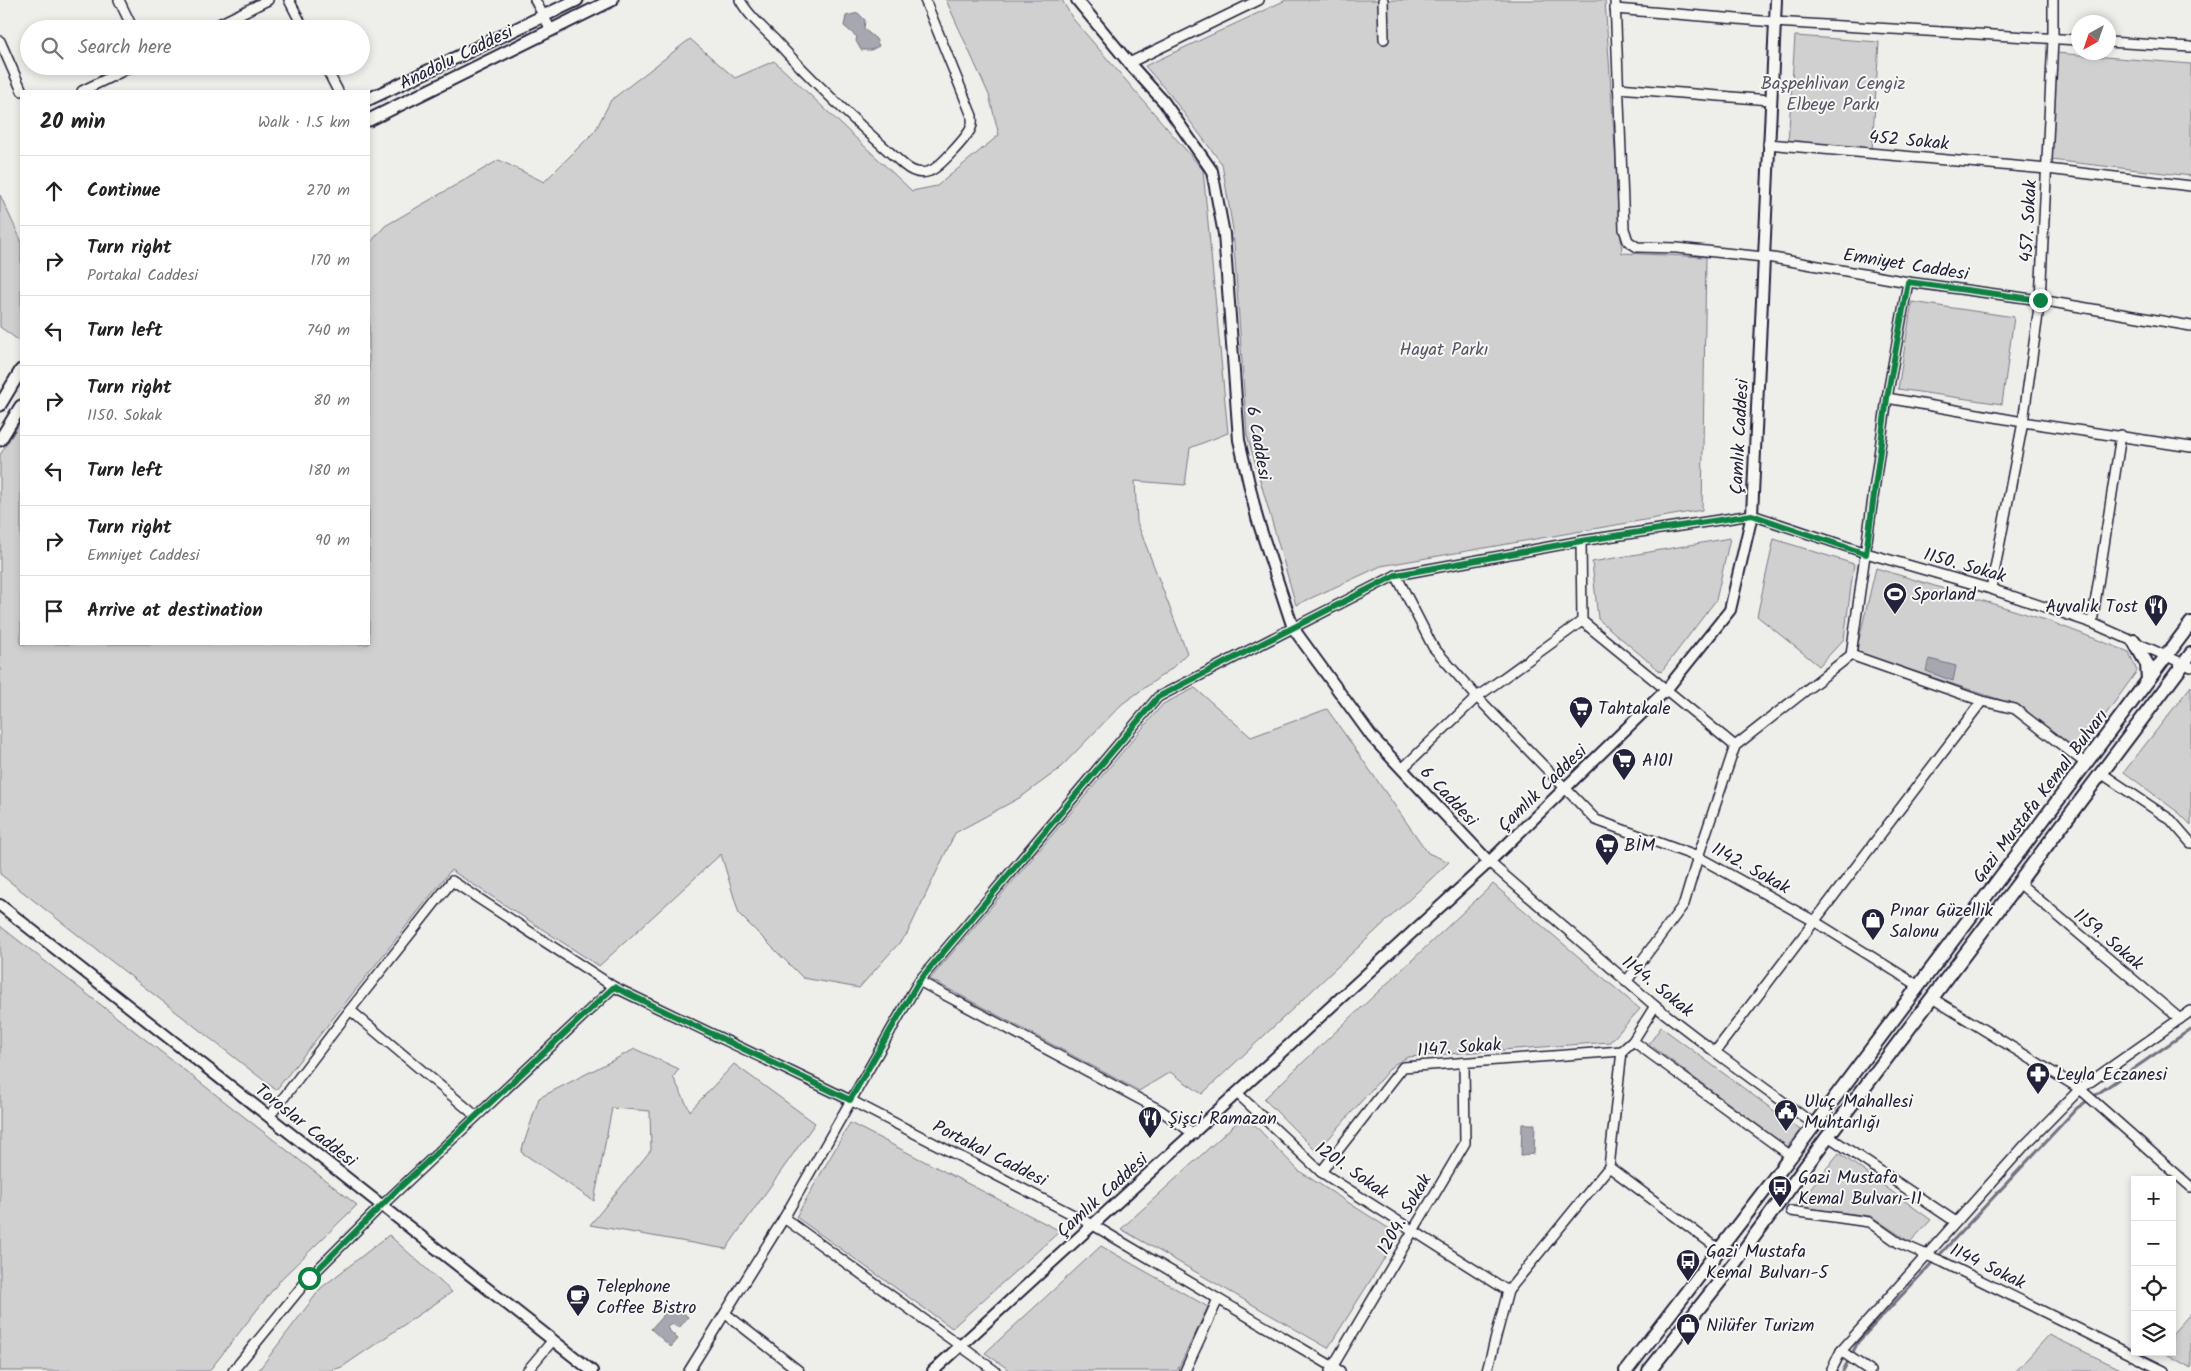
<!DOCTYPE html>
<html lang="en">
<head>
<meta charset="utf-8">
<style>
	:root { --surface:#fff; --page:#f6f6f6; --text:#222; --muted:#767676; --line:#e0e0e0 }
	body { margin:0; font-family:Kalam,sans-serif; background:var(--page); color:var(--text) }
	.controls { position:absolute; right:15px; bottom:15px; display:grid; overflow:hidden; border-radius:0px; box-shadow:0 2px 8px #0003 }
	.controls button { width:45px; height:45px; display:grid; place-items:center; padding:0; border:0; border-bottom:1px solid var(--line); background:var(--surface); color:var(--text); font:25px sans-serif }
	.compass { position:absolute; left:2071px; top:15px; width:45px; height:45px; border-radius:50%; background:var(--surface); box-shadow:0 2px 8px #0003; rotate:220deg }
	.stop { position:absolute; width:15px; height:15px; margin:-11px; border:4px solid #0b8043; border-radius:50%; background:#fff }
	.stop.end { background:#0b8043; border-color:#fff; box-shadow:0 1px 5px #0008 }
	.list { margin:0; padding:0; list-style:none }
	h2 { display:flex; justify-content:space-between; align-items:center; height:65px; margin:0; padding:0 20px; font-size:21px }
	h2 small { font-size:16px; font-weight:400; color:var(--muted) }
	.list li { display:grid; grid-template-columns:32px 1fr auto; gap:15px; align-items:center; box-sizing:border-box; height:70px; padding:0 20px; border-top:1px solid var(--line) }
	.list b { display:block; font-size:19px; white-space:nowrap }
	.list p { margin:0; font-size:16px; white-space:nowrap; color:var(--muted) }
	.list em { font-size:16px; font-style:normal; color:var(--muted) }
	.icon { flex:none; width:28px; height:28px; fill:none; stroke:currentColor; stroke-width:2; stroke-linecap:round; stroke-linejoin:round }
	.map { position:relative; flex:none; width:2191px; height:1371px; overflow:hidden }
	.search { position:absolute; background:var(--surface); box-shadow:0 2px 8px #0003; left:20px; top:20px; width:350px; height:55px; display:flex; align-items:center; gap:12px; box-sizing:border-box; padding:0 18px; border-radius:28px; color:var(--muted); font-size:19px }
	.panel { position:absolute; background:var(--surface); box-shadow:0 2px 8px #0003; left:20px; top:90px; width:350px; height:555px; border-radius:0px }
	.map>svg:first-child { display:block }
	.green { fill:#d0d0d1; stroke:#797986 }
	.water { fill:#a7a7af; stroke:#727281 }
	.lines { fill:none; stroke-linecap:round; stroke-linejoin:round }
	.stream { stroke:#727281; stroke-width:3 }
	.minor-casing { stroke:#22223b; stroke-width:12 }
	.tertiary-casing { stroke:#22223b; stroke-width:14 }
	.secondary-casing { stroke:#22223b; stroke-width:15 }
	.primary-casing { stroke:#22223b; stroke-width:16 }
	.minor { stroke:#f6f6f2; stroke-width:9 }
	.tertiary { stroke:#f6f6f2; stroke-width:10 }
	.secondary { stroke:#f6f6f2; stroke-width:11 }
	.primary { stroke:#f6f6f2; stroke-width:12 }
	.route { stroke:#0b8043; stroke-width:6 }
	.labels { text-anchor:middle; stroke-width:4; stroke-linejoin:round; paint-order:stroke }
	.street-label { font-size:18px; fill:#22223b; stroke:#f6f6f2 }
	.park-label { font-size:18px; fill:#565668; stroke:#f6f6f2 }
	.poi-label { font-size:18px; fill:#22223b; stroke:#f6f6f2; text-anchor:start }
</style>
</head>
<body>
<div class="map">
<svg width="2191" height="1371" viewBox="0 0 2191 1371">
	<rect width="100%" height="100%" fill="#eeeeeb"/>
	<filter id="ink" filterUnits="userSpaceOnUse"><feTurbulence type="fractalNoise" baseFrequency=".02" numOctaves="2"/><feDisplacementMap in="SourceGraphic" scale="10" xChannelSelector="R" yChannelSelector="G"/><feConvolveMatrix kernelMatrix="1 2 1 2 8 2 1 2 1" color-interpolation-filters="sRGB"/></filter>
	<g filter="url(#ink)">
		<g class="green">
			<polygon points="946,0 1062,0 1073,19 1203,170 1228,433 1190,448 1185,485 1135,481 1137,522 1187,653 1171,669 1122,704 1058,770 1021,797 955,833 907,934 859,988 803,978 739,914 721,854 599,966 451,870 276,1090 0,874 0,455 21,421 21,644 369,644 369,244 385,226 499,160 544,182 595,131 611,100 690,39 735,78 774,61 912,191 937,186 999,135 989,95"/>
			<polygon points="1286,0 1605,0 1622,253 1706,257 1702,510 1381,566 1296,605 1247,435 1233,230 1222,164 1171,96 1145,66"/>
			<polygon points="1795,36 1879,42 1872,150 1788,144"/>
			<polygon points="2056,53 2191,64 2191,176 2051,160"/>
			<polygon points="0,195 21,240 21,342 0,327"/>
			<polygon points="1912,302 2014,317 2002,404 1898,389"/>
			<polygon points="1730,538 1716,600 1661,672 1598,619 1592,562"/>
			<polygon points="1774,539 1854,564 1844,639 1819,666 1757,616"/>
			<polygon points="1876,568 2049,621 2129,652 2137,671 2078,753 2017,708 1998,699 1856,652"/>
			<polygon points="2191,686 2191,825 2179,813 2124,772"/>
			<polygon points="1195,688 1251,737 1327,709 1428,853 1449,862 1202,1094 1170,1072 1139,1091 930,979 1163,704"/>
			<polygon points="1493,884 1640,1009 1610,1042 1408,1057 1393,1065 1317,1152 1264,1099"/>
			<polygon points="0,926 357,1205 282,1278 209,1371 0,1371"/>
			<polygon points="1661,1027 1800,1130 1787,1147 1649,1044"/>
			<polygon points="635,1049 679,1069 673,1077 690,1111 734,1064 815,1123 726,1249 590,1225 651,1150 650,1111 612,1108 594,1201 521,1152 539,1098"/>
			<polygon points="1245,1115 1299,1171 1399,1235 1328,1348 1121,1229"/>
			<polygon points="850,1123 1060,1231 952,1328 796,1217"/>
			<polygon points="1839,1153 1931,1220 1910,1242 1871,1216 1795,1207"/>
			<polygon points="389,1235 452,1292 342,1367 329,1371 258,1371 321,1288"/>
			<polygon points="1101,1246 1208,1307 1177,1371 1011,1371 985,1353"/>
			<polygon points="2191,1313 2191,1368 2163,1352 2172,1352 2172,1334"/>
			<polygon points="2049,1335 2125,1371 2016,1371"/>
		</g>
		<g class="water">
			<polygon points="858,13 865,20 864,29 876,39 879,46 871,50 861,50 856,41 857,37 844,26 846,16"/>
			<polygon points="1929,659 1956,666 1953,681 1926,671"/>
			<polygon points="1522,1124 1535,1124 1534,1154 1521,1155"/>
			<polygon points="673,1304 688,1317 679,1328 671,1323 667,1328 678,1339 671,1347 651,1329"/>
		</g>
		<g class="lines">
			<polyline class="stream" points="1843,1371 1858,1342 2077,1108 2191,1029"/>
			<g class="minor-casing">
				<g id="minor">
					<polyline points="119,0 133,29"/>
					<polyline points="289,0 304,29"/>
					<polyline points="535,0 551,30"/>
					<path d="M740 0C748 15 763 28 775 40 815 84 859 125 904 165 911 171 920 175 930 171 939 168 967 137 971 128 973 124 972 120 972 116L925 0"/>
					<polyline points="1383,0 1384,39"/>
					<polyline points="1615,0 1624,229 1628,241 1637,247 1677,248 1773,258 1908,282 2040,300 2191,326"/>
					<polyline points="1615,9 1774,22 2078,40"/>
					<polyline points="209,29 268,0"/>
					<polyline points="0,41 22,91"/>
					<polyline points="2108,42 2191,47"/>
					<polyline points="1129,63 1259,0"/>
					<polyline points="325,66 338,91"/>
					<polyline points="1618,88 1770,100"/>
					<polyline points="82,91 133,66"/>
					<polyline points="1768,144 2047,169 2191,186"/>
					<polyline points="1887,398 2023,422 2191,447"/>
					<polyline points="1581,541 1582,621 1735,746"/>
					<polyline points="1396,575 1433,647 1477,697 1596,820 1698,857 1814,921 1919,986"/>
					<polyline points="1991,589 2023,422 2040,300 2053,39 2053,0"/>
					<polyline points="2092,623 2121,435"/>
					<polyline points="1851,655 1982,701 2015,709 2085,763"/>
					<polyline points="1402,769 1477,697 1582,621"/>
					<polyline points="2101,773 2171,820 2191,843"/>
					<polyline points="1489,862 1655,1006 1715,1052 1815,1125"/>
					<polyline points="2019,883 2180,1019"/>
					<polyline points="919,981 1160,1110 1194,1134"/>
					<polyline points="1626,982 1684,904 1698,857 1735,746 1851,655 1887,398 1908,282"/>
					<polyline points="1932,998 2080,1089 2191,1187"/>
					<polyline points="1655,1006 1633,1041 1622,1051 1609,1167 1720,1250"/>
					<polyline points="350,1010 476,1116"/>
					<polyline points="1633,1041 1791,1156"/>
					<polyline points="1715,1052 1982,701"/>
					<polyline points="1238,1094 1321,1172 1508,1291"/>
					<polyline points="269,1117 350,1010 452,881 614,987 850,1100 1093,1225 1340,1371"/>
					<polyline points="1828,1136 1956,1222"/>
					<polyline points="1321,1172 1403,1067 1622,1051"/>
					<polyline points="1791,1211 1869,1222 1899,1243 1943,1262 2164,1371"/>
					<polyline points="784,1218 995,1371"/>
					<polyline points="726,1314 799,1371"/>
					<polyline points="1841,1351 1870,1371"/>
					<polyline points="233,1371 309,1278 376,1211 614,987"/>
					<polyline points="527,1371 553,1340"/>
					<polyline points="689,1371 784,1218 919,981 1158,697 1396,575 1581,541 1752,515 1866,553 1991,589 2092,623 2191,667"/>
					<polyline points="1185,1371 1218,1299"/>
					<polyline points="1330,1371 1465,1143 1464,1063"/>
					<polyline points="1487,1371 1508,1291 1609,1167"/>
					<polyline points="1831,1371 1841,1351 2025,1145 2080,1089 2191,1011"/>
				</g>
			</g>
			<g class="tertiary-casing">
				<g id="tertiary">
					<polyline points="1077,0 1129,63 1164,102 1212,171 1224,234 1239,440 1257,518 1293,628 1372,737 1489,862"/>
					<polyline points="0,905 592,1371"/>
					<polyline points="933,1371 1489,862 1666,690 1730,610 1752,515 1776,0"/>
				</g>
			</g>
			<g class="secondary-casing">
				<g id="secondary">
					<polyline points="369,99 577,0"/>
					<polyline points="369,120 612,0"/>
					<polyline points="0,405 21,370"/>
					<polyline points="0,440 21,406"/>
				</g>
			</g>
			<g class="primary-casing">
				<g id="primary">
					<polyline points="2134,641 2147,664 2148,680"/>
					<polyline points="1626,1371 1791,1156 2191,623"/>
					<polyline points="1649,1371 1736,1261 1828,1136 2191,654"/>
				</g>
			</g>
			<use href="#minor" class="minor"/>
			<use href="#tertiary" class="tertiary"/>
			<use href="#secondary" class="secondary"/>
			<use href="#primary" class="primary"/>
		</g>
	</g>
	<g class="lines" filter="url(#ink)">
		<polyline class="route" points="309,1278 396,1191 614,987 850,1100 919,981 1158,697 1396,575 1581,541 1752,515 1866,554 1887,398 1908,282 2040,300"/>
	</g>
	<defs>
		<g id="stadium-pin" transform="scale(1.25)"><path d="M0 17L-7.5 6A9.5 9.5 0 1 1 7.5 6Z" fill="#22223b" stroke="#f6f6f2"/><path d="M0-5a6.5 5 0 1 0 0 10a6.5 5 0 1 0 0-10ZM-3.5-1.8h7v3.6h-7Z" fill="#fff"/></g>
		<g id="restaurant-pin" transform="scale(1.25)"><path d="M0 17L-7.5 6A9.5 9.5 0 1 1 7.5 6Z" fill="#22223b" stroke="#f6f6f2"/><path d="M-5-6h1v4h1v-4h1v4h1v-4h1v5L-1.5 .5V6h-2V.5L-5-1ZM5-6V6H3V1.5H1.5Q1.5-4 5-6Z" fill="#fff"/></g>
		<g id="supermarket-pin" transform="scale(1.25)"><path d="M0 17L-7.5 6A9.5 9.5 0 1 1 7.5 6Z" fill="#22223b" stroke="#f6f6f2"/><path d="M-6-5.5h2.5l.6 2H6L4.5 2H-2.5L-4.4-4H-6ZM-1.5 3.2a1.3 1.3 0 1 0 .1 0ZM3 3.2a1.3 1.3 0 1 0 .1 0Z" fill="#fff"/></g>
		<g id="shop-pin" transform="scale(1.25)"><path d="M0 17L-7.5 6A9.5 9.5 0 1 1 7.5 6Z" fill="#22223b" stroke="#f6f6f2"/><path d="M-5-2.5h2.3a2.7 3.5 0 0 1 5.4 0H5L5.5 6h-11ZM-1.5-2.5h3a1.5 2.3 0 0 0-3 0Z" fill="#fff"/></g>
		<g id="pharmacy-pin" transform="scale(1.25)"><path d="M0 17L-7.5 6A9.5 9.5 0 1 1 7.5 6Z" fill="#22223b" stroke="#f6f6f2"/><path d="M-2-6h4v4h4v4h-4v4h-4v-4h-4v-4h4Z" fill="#fff"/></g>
		<g id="civic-pin" transform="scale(1.25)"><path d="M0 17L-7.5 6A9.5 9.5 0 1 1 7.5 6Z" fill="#22223b" stroke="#f6f6f2"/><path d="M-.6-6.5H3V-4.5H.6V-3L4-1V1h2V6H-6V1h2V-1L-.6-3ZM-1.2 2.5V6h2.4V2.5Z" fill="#fff"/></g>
		<g id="bus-pin" transform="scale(1.25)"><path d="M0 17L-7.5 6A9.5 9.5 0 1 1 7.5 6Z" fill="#22223b" stroke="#f6f6f2"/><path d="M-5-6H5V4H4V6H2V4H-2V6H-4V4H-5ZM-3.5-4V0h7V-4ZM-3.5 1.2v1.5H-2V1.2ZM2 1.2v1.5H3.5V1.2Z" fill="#fff"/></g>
		<g id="cafe-pin" transform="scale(1.25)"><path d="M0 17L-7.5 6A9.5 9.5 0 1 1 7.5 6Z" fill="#22223b" stroke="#f6f6f2"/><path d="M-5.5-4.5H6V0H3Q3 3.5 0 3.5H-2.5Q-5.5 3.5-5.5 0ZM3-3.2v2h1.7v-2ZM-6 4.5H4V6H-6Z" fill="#fff"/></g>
	</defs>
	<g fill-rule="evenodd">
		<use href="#stadium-pin" x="1895" y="594"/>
		<use href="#restaurant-pin" x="2156" y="606"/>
		<use href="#supermarket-pin" x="1581" y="708"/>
		<use href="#supermarket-pin" x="1624" y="760"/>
		<use href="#supermarket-pin" x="1607" y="845"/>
		<use href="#shop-pin" x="1873" y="920"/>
		<use href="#pharmacy-pin" x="2038" y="1074"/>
		<use href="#civic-pin" x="1786" y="1111"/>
		<use href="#restaurant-pin" x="1150" y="1118"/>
		<use href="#bus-pin" x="1780" y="1187"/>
		<use href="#bus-pin" x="1688" y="1261"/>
		<use href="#cafe-pin" x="578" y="1296"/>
		<use href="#shop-pin" x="1688" y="1325"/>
	</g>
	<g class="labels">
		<g class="street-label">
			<text transform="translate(456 57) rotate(-26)" y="6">Anadolu Caddesi</text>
			<text transform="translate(1909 140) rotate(5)" y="6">452 Sokak</text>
			<text transform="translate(2028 221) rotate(-87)" y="6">457. Sokak</text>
			<text transform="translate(1906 264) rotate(9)" y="6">Emniyet Caddesi</text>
			<text transform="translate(1739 437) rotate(-87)" y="6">Çamlık Caddesi</text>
			<text transform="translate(1259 443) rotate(80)" y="6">6 Caddesi</text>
			<text transform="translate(1965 565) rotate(16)" y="6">1150. Sokak</text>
			<text transform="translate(1542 788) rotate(-44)" y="6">Çamlık Caddesi</text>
			<text transform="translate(1449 796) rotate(47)" y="6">6 Caddesi</text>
			<text transform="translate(2040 796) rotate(-53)" y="6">Gazi Mustafa Kemal Bulvarı</text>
			<text transform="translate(1751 868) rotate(29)" y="6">1142. Sokak</text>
			<text transform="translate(2109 939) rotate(40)" y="6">1159. Sokak</text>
			<text transform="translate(1658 986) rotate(39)" y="6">1144. Sokak</text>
			<text transform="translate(1459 1047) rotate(-4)" y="6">1147. Sokak</text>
			<text transform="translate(306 1125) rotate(38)" y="6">Toroslar Caddesi</text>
			<text transform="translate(990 1153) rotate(27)" y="6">Portakal Caddesi</text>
			<text transform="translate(1352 1170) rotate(35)" y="6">1201. Sokak</text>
			<text transform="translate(1102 1195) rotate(-42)" y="6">Çamlık Caddesi</text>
			<text transform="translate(1404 1214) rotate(-60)" y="6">1204. Sokak</text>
			<text transform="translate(1988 1266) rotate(26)" y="6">1144 Sokak</text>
		</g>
		<g class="park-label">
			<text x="1833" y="89">Başpehlivan Cengiz<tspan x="1833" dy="21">Elbeye Parkı</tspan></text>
			<text x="1444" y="355">Hayat Parkı</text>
		</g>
		<g class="poi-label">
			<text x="1912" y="600">Sporland</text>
			<text x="2138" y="612" text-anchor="end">Ayvalık Tost</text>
			<text x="1598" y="714">Tahtakale</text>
			<text x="1642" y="766">A101</text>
			<text x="1624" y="851">BİM</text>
			<text x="1890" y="916">Pınar Güzellik<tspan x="1890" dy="21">Salonu</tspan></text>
			<text x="2056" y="1080">Leyla Eczanesi</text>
			<text x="1804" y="1107">Uluç Mahallesi<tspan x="1804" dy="21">Muhtarlığı</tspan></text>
			<text x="1168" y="1124">Şişci Ramazan</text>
			<text x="1798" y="1183">Gazi Mustafa<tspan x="1798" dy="21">Kemal Bulvarı-11</tspan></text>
			<text x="1706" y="1257">Gazi Mustafa<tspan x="1706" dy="21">Kemal Bulvarı-5</tspan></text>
			<text x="596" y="1292">Telephone<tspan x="596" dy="21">Coffee Bistro</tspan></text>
			<text x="1706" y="1331">Nilüfer Turizm</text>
		</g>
	</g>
</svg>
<div class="controls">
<button>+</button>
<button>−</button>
<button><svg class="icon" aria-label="locate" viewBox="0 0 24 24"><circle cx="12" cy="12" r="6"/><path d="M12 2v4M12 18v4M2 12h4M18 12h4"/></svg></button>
<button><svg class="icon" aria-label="layers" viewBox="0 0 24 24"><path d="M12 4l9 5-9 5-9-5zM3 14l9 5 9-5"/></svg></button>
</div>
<svg class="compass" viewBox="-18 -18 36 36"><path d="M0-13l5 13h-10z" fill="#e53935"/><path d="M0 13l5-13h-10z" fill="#767676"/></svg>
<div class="stop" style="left:309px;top:1278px"></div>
<div class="stop end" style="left:2040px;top:300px"></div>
<div class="search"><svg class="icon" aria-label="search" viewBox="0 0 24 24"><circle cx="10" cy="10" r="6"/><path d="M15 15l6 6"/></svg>Search here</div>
<section class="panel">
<h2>20 min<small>Walk · 1.5 km</small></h2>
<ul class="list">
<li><svg class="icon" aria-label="ahead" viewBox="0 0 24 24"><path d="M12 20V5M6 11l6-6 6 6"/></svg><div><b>Continue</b></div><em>270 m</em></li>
<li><svg class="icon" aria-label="right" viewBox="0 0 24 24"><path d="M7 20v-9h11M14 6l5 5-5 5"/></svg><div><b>Turn right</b><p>Portakal Caddesi</p></div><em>170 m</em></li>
<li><svg class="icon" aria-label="left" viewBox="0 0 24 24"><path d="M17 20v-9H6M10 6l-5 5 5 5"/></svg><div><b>Turn left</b></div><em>740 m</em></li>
<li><svg class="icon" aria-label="right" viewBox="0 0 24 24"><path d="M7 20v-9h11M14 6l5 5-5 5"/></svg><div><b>Turn right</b><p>1150. Sokak</p></div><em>80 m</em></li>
<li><svg class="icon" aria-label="left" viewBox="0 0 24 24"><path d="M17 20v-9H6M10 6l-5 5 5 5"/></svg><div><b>Turn left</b></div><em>180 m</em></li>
<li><svg class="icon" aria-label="right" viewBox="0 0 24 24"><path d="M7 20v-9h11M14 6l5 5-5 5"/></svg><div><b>Turn right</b><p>Emniyet Caddesi</p></div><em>90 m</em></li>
<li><svg class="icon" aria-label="arrive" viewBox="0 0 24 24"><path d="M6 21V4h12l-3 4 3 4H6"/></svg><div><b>Arrive at destination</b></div></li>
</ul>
</section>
</div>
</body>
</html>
